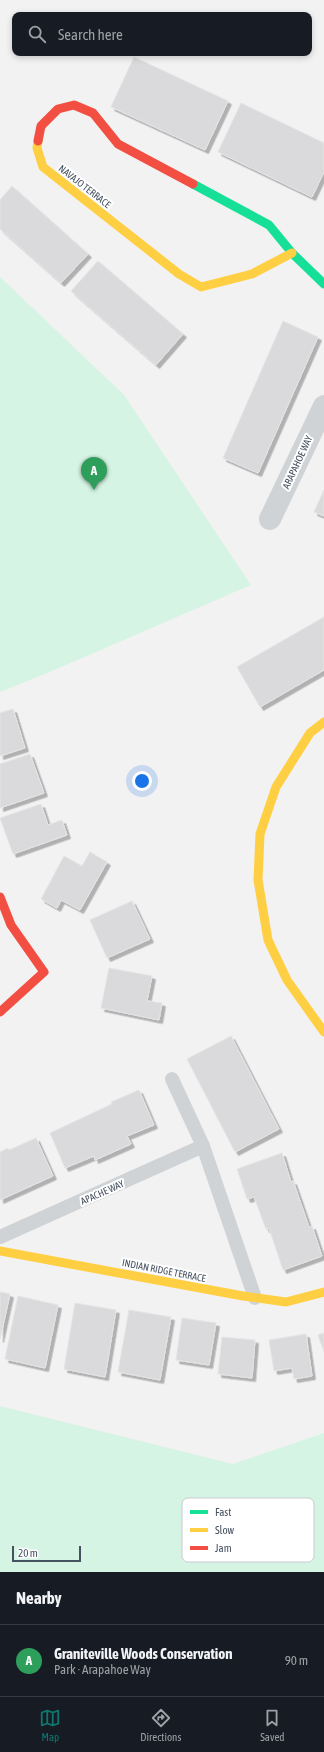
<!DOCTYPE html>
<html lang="en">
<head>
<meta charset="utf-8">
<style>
	:root { --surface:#171b24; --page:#242831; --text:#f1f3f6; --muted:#9ea1a6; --line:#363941; --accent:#0f766e }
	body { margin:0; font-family:"Asap Condensed",sans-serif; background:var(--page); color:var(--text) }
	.scale { position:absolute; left:12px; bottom:10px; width:69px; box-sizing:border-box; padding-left:4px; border:2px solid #475261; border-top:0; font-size:11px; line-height:14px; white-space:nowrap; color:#475261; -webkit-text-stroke:3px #fff; paint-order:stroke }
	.you { position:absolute; left:142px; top:781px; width:14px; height:14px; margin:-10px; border:3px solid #fff; border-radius:50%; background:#1a73e8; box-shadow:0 0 0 6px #1a73e833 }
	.badge { display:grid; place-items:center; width:26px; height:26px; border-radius:50%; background:var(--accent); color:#fff; font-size:13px; font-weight:700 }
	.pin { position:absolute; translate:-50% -33px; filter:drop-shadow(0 1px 2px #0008) }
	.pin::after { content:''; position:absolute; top:21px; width:14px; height:12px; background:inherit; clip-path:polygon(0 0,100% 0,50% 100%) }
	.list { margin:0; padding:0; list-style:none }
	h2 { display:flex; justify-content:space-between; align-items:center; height:52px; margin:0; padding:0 16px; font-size:17px }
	h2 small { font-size:13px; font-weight:400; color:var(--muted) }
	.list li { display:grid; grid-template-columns:26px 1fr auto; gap:12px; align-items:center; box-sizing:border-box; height:72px; padding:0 16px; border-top:1px solid var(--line) }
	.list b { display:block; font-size:15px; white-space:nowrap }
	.list p { margin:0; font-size:13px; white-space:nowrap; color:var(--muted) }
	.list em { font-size:13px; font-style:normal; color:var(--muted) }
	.icon { flex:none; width:22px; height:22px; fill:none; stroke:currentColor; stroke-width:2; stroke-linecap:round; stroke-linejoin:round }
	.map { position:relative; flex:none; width:324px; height:1572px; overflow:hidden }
	.search { position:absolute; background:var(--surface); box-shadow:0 2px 6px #0003; left:12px; right:12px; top:12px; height:44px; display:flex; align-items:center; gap:10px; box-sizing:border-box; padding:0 14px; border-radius:8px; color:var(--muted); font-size:15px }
	.sheet { height:124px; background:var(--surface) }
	nav { display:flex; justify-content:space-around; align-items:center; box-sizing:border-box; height:56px; border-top:1px solid var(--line); background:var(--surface); font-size:11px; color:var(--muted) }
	nav a { display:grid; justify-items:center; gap:2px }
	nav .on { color:var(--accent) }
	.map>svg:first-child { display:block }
	.green { fill:#d5f4e4 }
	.building { fill:#dadadc; stroke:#e4e4e5; filter:url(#shadow) }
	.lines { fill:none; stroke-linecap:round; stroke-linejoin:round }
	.lane { stroke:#d0d3d6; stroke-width:14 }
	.street { stroke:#d0d3d6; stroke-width:22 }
	.fast { stroke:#16e098; stroke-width:9 }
	.slow { stroke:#ffcf43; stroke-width:9 }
	.jam { stroke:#f24e42; stroke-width:9 }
	.labels { text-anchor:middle; stroke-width:4; stroke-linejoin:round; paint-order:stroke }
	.street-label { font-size:10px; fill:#475261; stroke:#fff }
	.key { fill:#fff; stroke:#c8cbd0; stroke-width:1 }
	.key-label { font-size:11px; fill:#475261 }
</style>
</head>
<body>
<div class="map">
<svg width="324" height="1572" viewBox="0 0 324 1572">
	<defs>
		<filter id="shadow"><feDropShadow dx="3.5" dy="3.5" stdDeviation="0" flood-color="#0004"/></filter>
	</defs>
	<rect width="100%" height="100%" fill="#f3f2f2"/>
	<g class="green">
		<polygon points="0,277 124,395 251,585 52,671 0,692"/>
		<polygon points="0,1406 233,1464 324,1433 324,1572 0,1572"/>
	</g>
	<g class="building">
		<polygon points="134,57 228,101 205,150 111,107"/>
		<polygon points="241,103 324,143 324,172 312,197 218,152"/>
		<polygon points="12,186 88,254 61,283 0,229 0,200"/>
		<polygon points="98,261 183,334 156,365 71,291"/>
		<polygon points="283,321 318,337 258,473 223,458"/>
		<polygon points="324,490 324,516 314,512"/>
		<polygon points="324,617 324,670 260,707 237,667"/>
		<polygon points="13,709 25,748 0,756 0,713"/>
		<polygon points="30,754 44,793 0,808 0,764"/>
		<polygon points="41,804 48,825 62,820 67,835 13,854 0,818"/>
		<polygon points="90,852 107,862 80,910 61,900 57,908 41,899 64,856 82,866"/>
		<polygon points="132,901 150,939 107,958 90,920"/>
		<polygon points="109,968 152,976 147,1001 162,1003 159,1020 101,1008"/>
		<polygon points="231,1036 279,1129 235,1152 187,1059"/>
		<polygon points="139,1090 154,1125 127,1136 131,1144 95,1160 94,1156 65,1168 50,1133 112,1104 111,1102"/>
		<polygon points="36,1138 53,1176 0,1200 0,1152 8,1148 9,1150"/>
		<polygon points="282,1153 291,1182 293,1181 309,1227 312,1226 322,1256 283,1270 269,1228 266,1229 254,1197 247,1199 237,1169"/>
		<polygon points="0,1292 10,1294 0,1339"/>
		<polygon points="18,1296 58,1305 45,1368 5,1359"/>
		<polygon points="75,1303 116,1310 105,1377 64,1369"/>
		<polygon points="129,1310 171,1317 160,1380 118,1372"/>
		<polygon points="182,1318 216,1323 209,1365 176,1360"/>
		<polygon points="324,1333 324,1352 318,1335"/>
		<polygon points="306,1334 312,1376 294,1379 292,1368 274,1371 269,1340"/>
		<polygon points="222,1337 255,1340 252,1378 218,1374"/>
	</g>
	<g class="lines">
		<g class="lane">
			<polyline points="172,1079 203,1146 255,1298"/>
			<polyline points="0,1237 203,1146"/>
		</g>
		<polyline class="street" points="270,519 324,406"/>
		<polyline class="fast" points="193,184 269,225 292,253 324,284"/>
		<g class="slow">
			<polyline points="38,141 37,148 43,167 179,274 201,287 252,274 292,253"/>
			<polyline points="324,722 310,733 276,787 260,834 258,880 268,940 287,980 324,1032"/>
			<polyline points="0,1251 243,1296 286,1302 324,1292"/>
		</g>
		<g class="jam">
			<polyline points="38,141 41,126 58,109 74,105 93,113 118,144 193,184"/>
			<polyline points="0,897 11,925 44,972 0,1012"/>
		</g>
	</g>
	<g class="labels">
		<g class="street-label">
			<text transform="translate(85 186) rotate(38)" y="4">NAVAJO TERRACE</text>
			<text transform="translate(297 462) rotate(-65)" y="4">ARAPAHOE WAY</text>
			<text transform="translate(102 1192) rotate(-24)" y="4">APACHE WAY</text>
			<text transform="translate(164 1270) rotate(11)" y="4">INDIAN RIDGE TERRACE</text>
		</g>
	</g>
	<rect x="182" y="1498" width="132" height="64" rx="6" class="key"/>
	<rect x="190" y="1510" width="18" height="4" fill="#16e098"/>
	<rect x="190" y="1528" width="18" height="4" fill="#ffcf43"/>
	<rect x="190" y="1546" width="18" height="4" fill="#f24e42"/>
	<g class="key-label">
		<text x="215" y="1516">Fast</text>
		<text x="215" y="1534">Slow</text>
		<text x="215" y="1552">Jam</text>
	</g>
</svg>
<div class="scale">20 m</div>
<div class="you"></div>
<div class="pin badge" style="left:94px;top:490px;background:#2e9e5b">A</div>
<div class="search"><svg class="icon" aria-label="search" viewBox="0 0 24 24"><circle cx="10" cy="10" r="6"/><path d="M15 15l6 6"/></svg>Search here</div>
</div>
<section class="sheet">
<h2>Nearby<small></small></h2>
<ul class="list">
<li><span class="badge" style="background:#2e9e5b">A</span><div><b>Graniteville Woods Conservation</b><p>Park · Arapahoe Way</p></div><em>90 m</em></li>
</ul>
</section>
<nav>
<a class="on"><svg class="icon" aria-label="map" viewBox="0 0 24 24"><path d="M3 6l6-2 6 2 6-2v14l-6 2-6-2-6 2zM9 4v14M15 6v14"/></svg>Map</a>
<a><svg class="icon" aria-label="directions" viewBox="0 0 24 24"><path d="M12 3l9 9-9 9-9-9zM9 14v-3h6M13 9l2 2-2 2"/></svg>Directions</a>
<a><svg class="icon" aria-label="saved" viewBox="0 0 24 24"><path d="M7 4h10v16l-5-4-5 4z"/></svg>Saved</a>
</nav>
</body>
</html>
